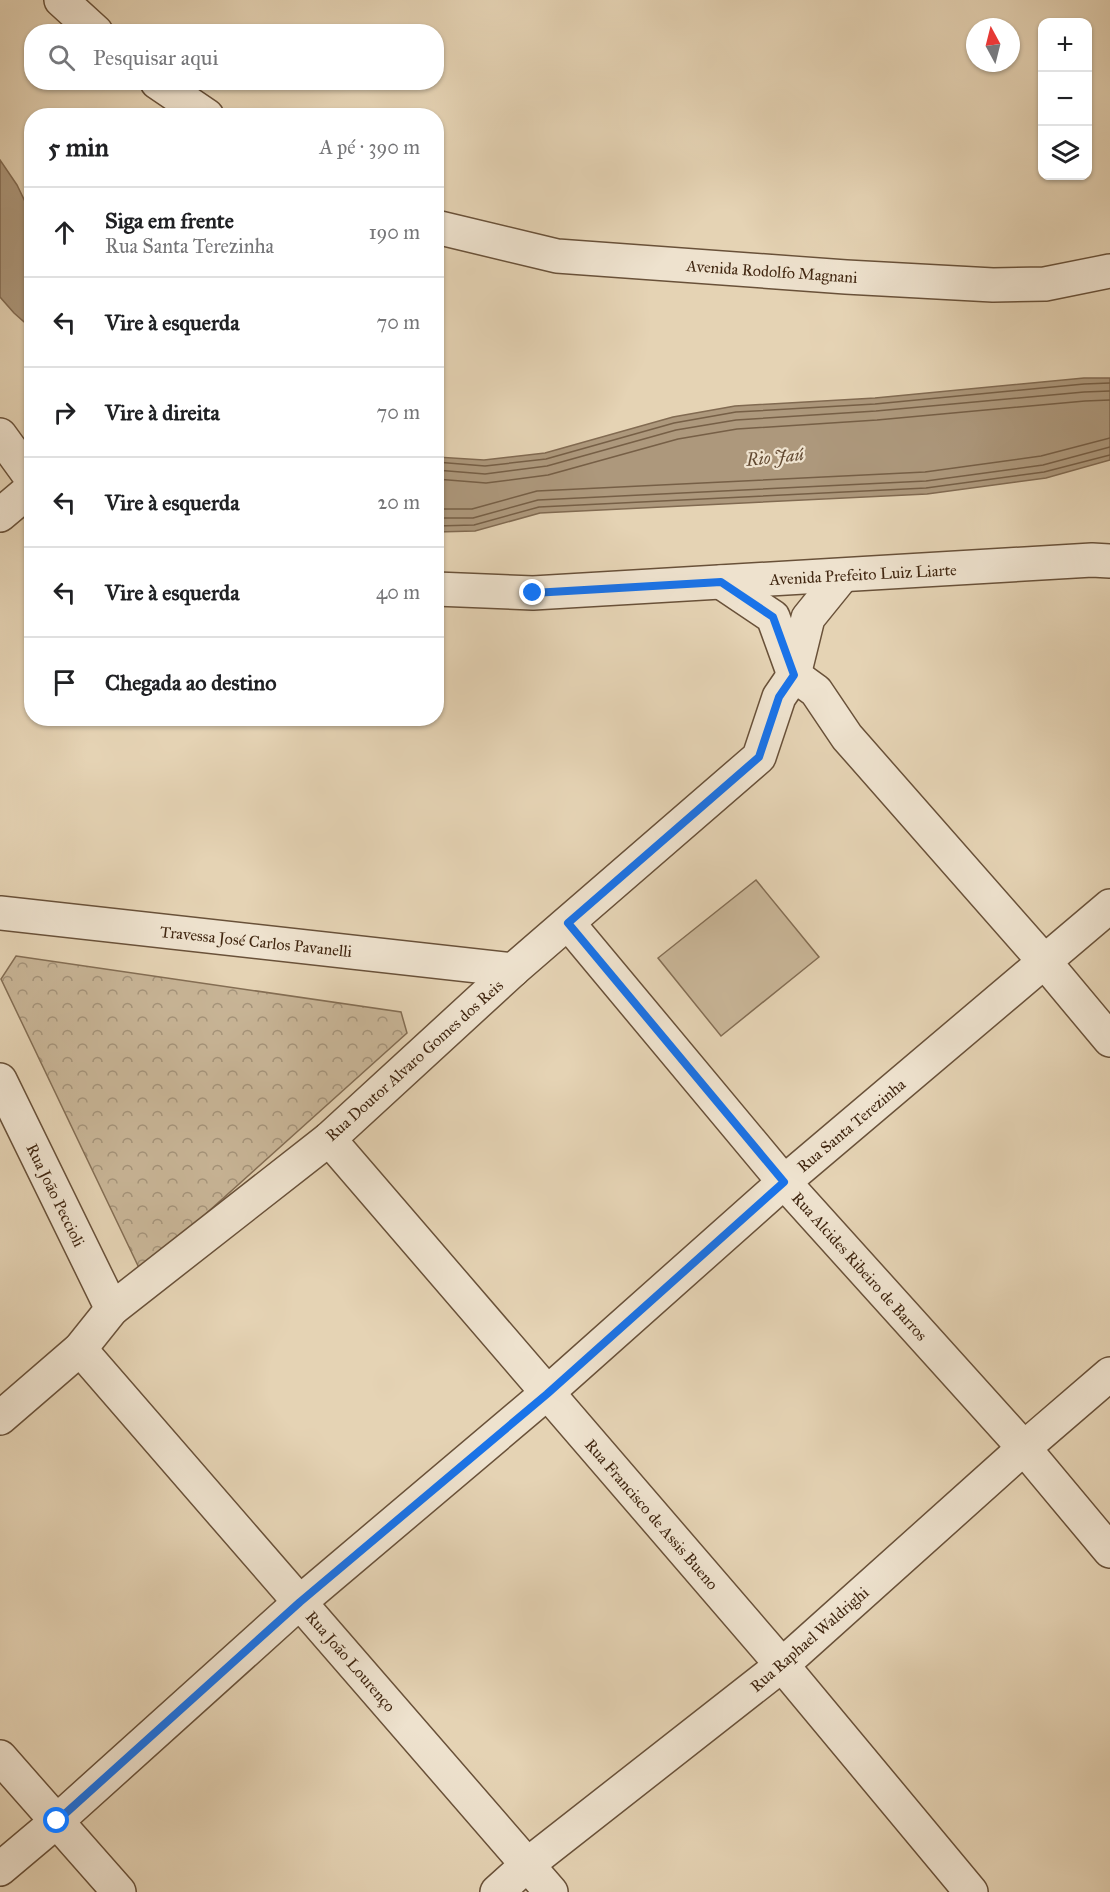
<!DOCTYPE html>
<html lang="pt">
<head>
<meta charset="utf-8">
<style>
	:root { --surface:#fff; --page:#f6f6f6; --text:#202124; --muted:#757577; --line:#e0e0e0 }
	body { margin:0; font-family:"IM FELL Great Primer",serif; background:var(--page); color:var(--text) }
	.controls { position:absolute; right:18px; top:18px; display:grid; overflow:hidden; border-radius:12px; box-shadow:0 2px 4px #0004 }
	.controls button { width:54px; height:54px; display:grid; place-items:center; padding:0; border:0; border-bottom:2px solid var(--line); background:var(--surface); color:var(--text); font:30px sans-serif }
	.compass { position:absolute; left:966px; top:18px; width:54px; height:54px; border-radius:50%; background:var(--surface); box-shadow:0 2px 4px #0004; rotate:353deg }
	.stop { position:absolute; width:18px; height:18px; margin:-14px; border:4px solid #1a73e8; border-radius:50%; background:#fff }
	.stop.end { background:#1a73e8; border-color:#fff; box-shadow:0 2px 6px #0008 }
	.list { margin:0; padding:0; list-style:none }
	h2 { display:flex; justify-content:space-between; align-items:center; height:78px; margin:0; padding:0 24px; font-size:26px }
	h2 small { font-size:20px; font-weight:400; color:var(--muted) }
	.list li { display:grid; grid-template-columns:39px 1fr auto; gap:18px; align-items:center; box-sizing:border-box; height:90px; padding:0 24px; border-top:2px solid var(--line) }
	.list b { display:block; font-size:22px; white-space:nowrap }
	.list p { margin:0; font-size:20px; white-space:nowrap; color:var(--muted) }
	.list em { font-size:20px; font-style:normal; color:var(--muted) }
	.icon { flex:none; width:33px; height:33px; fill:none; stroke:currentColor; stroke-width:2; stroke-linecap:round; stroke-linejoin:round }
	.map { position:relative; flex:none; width:1110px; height:1892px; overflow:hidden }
	.search { position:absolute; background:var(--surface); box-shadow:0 2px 4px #0004; left:24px; top:24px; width:420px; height:66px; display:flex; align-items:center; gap:15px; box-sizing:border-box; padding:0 21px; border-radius:24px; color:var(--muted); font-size:22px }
	.panel { position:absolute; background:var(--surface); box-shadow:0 2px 4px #0004; left:24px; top:108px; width:420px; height:618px; border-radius:24px }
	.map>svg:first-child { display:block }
	.grass { fill:#c9b698; stroke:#846e54; stroke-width:1.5 }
	.park { fill:url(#park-crowns); stroke:#846e54; stroke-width:1.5 }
	.water { fill:#ad987c; stroke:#816a51; stroke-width:1.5 }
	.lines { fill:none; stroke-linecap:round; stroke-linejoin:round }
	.shore { stroke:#765f46; stroke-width:1.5 }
	.minor-casing { stroke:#695139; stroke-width:36 }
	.minor { stroke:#eee2ce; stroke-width:33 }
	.route { stroke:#1a73e8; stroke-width:8 }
	.labels { text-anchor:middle; stroke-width:4.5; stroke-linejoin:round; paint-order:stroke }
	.street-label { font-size:16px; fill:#402610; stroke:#eee2ce }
	.water-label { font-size:18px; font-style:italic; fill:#614830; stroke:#eee2ce }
</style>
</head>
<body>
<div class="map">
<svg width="1110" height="1892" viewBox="0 0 1110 1892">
	<defs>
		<pattern id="park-crowns" width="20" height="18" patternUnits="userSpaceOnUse" patternTransform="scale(1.5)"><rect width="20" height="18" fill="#c9b698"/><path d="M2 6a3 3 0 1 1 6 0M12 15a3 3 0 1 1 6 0" fill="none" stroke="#a5947b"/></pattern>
	</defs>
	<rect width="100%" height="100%" fill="#e5d3b4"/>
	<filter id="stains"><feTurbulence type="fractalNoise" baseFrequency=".00333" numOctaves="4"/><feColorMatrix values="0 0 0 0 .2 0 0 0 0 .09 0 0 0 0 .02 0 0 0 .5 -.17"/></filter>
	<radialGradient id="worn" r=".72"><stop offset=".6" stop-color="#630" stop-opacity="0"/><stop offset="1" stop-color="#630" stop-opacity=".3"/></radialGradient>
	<polygon class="grass" points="756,880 819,957 721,1036 658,958"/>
	<polygon class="park" points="16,956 401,1012 407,1033 141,1272 1,979"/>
	<g class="water">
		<polygon points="0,160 17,185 31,214 31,328 14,313 0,297"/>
		<polygon points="1084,378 1110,378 1110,460 1046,478 927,494 540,513 475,531 437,532 437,457 484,460 545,453 673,417 735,406 875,398"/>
	</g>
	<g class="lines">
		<g class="shore">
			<polyline points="436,462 485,466 546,459 674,423 736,412 875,404 1084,384 1110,383"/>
			<polyline points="436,470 485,474 547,466 676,430 736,420 876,411 1084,392 1110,391"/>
			<polyline points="436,479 486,483 548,475 678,439 737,429 877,420 1085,401 1110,400"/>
			<polyline points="436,509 472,509 537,491 925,472 1041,456 1110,438"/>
			<polyline points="436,518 473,518 538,500 926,481 1043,465 1110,447"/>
			<polyline points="436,526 474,525 539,507 926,488 1044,472 1110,455"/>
		</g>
		<g class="minor-casing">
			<g id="minor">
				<polyline points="61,0 96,32"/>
				<polyline points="157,82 207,116"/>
				<polyline points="436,227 557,256 846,277 993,285 1045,284 1110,271"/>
				<polyline points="0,435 32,479"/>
				<polyline points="0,515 32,488"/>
				<polyline points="721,582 773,617 794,675 816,691 847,737 1044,961 1110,1040"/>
				<polyline points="436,589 533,593 1092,560 1110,561"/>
				<polyline points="0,913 513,970"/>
				<polyline points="568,923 784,1182 1024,1448 1110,1551"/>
				<polyline points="0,1080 112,1309"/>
				<polyline points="329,1139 782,1665 971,1892"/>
				<polyline points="80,1349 551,1892"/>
				<polyline points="0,1418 80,1349 112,1309 329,1139 513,970 759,757 779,697 794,675 808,618 842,576"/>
				<polyline points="0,1757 119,1892"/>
				<polyline points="0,1869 57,1821 300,1602 547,1393 784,1182 1110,906"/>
				<polyline points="497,1892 527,1865 782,1665 1024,1448 1110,1374"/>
			</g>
		</g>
		<use href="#minor" class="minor"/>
	</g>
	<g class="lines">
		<polyline class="route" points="57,1821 300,1602 547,1394 784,1182 568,923 759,757 779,697 794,675 773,617 721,582 533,593"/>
	</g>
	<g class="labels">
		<g class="street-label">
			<text transform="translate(772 271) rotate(4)" y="6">Avenida Rodolfo Magnani</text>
			<text transform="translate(863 574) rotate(-3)" y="6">Avenida Prefeito Luiz Liarte</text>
			<text transform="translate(256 941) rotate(6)" y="6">Travessa José Carlos Pavanelli</text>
			<text transform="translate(414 1060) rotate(-42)" y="6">Rua Doutor Alvaro Gomes dos Reis</text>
			<text transform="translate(851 1125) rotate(-40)" y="6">Rua Santa Terezinha</text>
			<text transform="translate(56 1195) rotate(64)" y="6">Rua João Peccioli</text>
			<text transform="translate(860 1266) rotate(48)" y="6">Rua Alcides Ribeiro de Barros</text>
			<text transform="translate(652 1514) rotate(49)" y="6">Rua Francisco de Assis Bueno</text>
			<text transform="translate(809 1639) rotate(-41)" y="6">Rua Raphael Waldrighi</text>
			<text transform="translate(351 1661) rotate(49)" y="6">Rua João Lourenço</text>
		</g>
		<g class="water-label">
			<text transform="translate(775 457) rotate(-6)" y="6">Rio Jaú</text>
		</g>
	</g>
	<rect width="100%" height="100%" filter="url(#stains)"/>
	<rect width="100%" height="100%" fill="url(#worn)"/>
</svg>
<div class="controls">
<button>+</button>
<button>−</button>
<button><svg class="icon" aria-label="layers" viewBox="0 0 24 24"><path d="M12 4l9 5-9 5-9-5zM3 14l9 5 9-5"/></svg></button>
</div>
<svg class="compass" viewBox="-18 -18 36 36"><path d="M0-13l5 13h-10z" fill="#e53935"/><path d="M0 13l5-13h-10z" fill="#757577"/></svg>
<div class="stop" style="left:57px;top:1821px"></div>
<div class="stop end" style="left:533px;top:593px"></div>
<div class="search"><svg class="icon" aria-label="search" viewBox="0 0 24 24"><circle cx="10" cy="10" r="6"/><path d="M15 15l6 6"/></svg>Pesquisar aqui</div>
<section class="panel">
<h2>5 min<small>A pé · 390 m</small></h2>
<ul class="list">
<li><svg class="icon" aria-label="ahead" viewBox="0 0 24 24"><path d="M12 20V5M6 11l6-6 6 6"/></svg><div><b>Siga em frente</b><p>Rua Santa Terezinha</p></div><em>190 m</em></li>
<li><svg class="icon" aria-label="left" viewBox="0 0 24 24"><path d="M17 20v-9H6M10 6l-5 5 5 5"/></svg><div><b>Vire à esquerda</b></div><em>70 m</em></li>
<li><svg class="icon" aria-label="right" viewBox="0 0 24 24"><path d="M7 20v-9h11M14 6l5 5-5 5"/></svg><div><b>Vire à direita</b></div><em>70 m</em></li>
<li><svg class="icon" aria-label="left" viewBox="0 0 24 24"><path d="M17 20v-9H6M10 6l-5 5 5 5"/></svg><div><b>Vire à esquerda</b></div><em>20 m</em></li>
<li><svg class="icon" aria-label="left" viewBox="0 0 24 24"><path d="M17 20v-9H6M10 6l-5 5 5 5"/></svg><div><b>Vire à esquerda</b></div><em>40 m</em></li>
<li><svg class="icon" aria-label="arrive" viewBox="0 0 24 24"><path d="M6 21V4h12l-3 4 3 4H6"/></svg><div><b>Chegada ao destino</b></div></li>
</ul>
</section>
</div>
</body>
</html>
